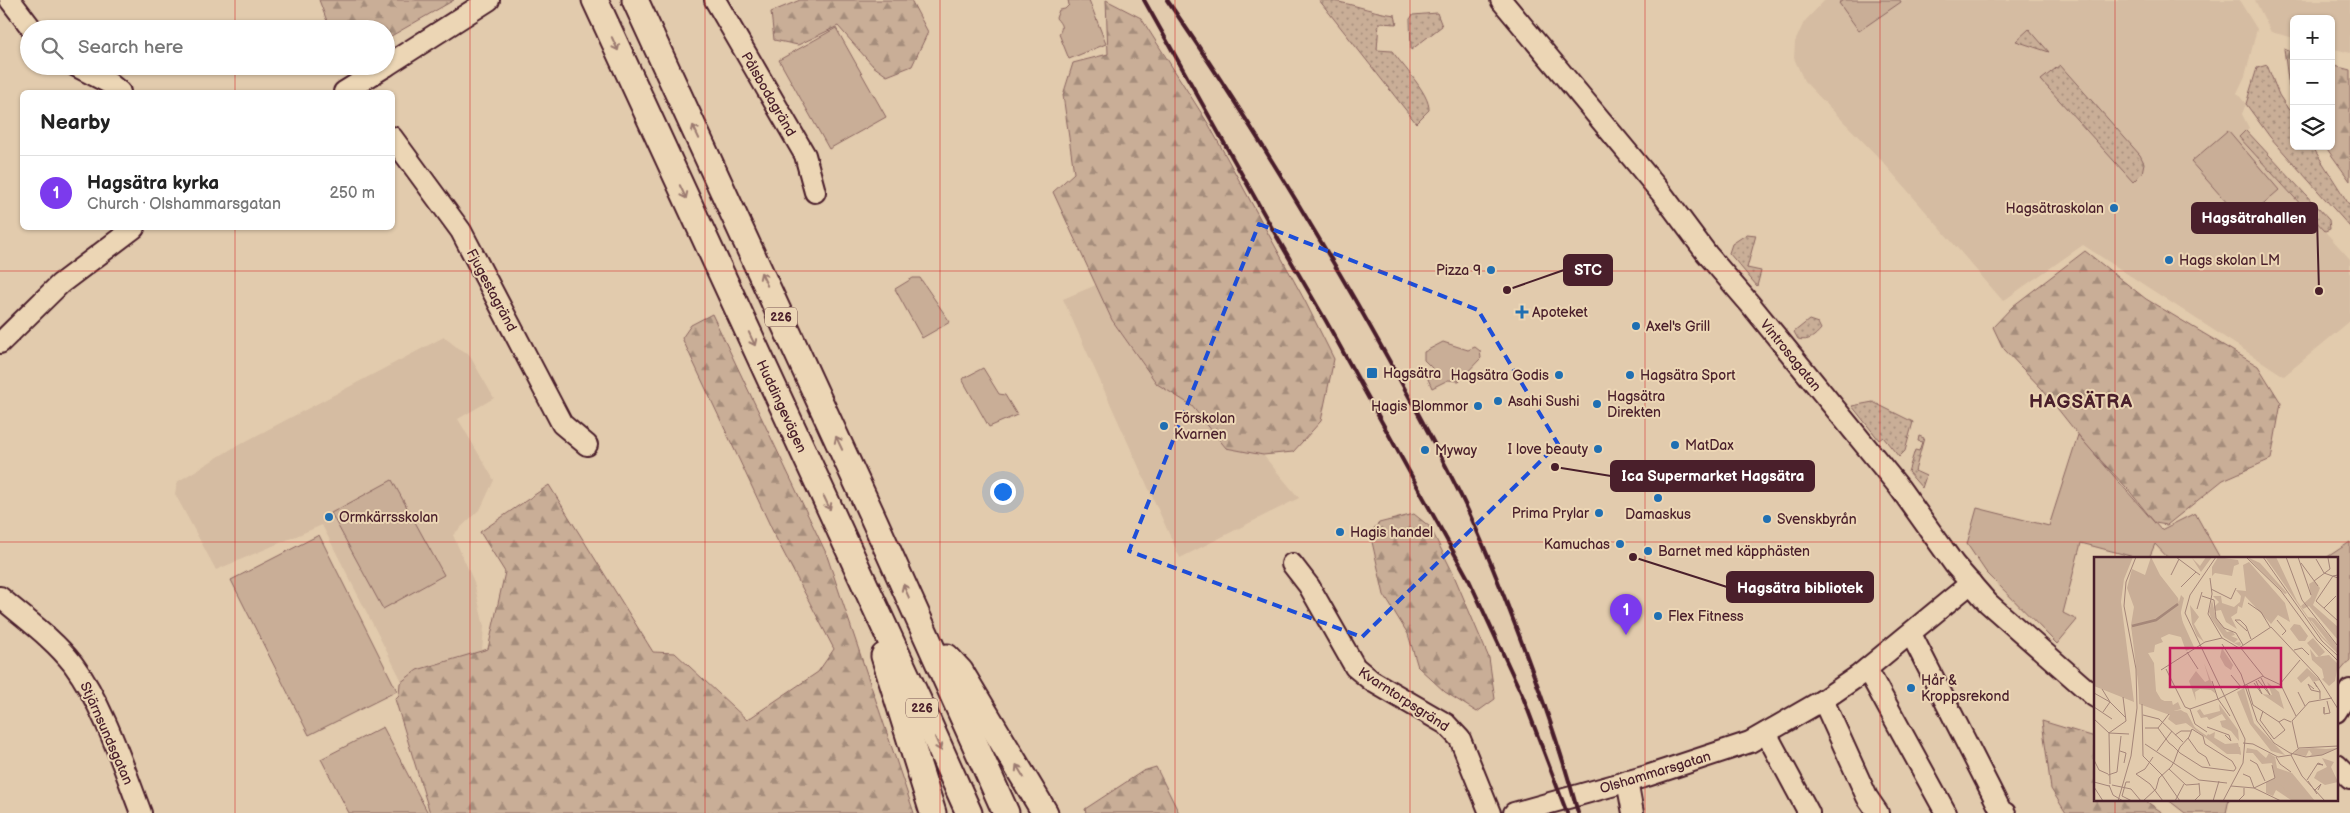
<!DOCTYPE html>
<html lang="en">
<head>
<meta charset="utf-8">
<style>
	:root { --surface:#fff; --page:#f6f6f6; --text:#222; --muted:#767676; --line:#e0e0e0; --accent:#7c3aed }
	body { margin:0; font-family:"Balsamiq Sans",sans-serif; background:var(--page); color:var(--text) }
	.controls { position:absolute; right:15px; top:15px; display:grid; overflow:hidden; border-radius:8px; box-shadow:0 1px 4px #0004 }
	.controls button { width:45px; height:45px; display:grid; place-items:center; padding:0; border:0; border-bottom:1px solid var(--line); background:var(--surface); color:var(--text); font:25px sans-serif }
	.you { position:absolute; left:1002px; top:491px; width:18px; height:18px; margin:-12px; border:4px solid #fff; border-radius:50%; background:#1a73e8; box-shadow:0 0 0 8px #1a73e833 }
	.badge { display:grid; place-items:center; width:32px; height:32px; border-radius:50%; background:var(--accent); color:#fff; font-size:16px; font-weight:700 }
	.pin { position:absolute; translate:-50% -41px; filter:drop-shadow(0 1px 2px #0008) }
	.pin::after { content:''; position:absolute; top:26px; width:18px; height:15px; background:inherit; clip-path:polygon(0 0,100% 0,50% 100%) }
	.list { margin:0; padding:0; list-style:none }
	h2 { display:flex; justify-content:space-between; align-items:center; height:65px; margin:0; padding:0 20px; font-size:21px }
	h2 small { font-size:16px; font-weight:400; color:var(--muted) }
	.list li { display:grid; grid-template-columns:32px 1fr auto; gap:15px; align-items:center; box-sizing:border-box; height:75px; padding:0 20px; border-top:1px solid var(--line) }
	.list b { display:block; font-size:19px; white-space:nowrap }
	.list p { margin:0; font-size:16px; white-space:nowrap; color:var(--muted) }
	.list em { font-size:16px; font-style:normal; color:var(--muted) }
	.icon { flex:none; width:28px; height:28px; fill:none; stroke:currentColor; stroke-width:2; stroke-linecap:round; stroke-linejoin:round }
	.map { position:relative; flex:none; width:2350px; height:813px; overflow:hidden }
	.search { position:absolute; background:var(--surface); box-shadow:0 1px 4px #0004; left:20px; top:20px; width:375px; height:55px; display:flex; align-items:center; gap:12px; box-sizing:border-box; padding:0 18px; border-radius:28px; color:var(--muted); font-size:19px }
	.panel { position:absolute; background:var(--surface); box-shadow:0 1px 4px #0004; left:20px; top:90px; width:375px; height:140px; border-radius:8px }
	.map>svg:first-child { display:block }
	.built { fill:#d5bca2 }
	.grass { fill:url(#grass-dots); stroke:#8a6661 }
	.forest { fill:url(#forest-firs); stroke:#8a6661 }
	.park { fill:#c9ae97; stroke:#8a6661 }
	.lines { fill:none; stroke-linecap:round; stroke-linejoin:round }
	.minor-casing { stroke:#4a1f2b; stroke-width:24 }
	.major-casing { stroke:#4a1f2b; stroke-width:29 }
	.minor { stroke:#ecd6b5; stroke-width:20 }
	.major { stroke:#ecd6b5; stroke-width:25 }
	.rail { stroke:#4a1f2b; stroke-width:4 }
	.oneway { stroke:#9b7a70 }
	.marked { fill:none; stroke:#1d4ed8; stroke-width:4; stroke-dasharray:10 6; stroke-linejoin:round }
	.grid { fill:none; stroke:#d62828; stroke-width:1; stroke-opacity:0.55 }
	.poi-dot { fill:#1f6fb2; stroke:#ecd6b5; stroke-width:2 }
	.labels { text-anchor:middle; stroke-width:4; stroke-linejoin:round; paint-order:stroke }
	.shield { fill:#ecd6b5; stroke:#7b5654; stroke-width:1 }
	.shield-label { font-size:12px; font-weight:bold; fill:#4a1f2b }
	.street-label { font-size:14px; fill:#4a1f2b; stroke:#ecd6b5 }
	.poi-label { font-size:14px; fill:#4a1f2b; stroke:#ecd6b5; text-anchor:start }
	.district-label { font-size:19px; font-weight:bold; letter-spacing:1px; fill:#4a1f2b; stroke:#ecd6b5 }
	.inset-river { fill:none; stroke:#a58779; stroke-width:2.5 }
	.inset-road { fill:none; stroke:#a58679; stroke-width:1 }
	.view { fill:#c2185b; fill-opacity:0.15; stroke:#c2185b; stroke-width:2.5 }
	.inset-edge { fill:none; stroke:#4a1f2b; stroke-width:2.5 }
	.leader { fill:none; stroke:#4a1f2b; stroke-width:2 }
	.callout-dot { fill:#4a1f2b; stroke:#ecd6b5; stroke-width:2 }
	.callout { fill:#4a1f2b; stroke:#4a1f2b; stroke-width:2 }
	.callout-label { font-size:15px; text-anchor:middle; font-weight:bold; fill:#fff }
</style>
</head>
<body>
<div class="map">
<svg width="2350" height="813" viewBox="0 0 2350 813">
	<defs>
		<pattern id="grass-dots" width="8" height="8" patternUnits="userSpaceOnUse" patternTransform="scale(1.25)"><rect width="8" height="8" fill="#c9ae97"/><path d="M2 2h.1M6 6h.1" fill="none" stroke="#a58d7b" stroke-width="1.8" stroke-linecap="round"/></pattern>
		<pattern id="forest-firs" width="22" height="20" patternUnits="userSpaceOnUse" patternTransform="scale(1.25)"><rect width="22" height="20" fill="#c9ae97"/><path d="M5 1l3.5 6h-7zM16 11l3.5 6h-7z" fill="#a58d7b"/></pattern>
	</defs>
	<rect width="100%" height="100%" fill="#e2cbad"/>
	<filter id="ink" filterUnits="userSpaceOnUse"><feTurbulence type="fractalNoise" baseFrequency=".02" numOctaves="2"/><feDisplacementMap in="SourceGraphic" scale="10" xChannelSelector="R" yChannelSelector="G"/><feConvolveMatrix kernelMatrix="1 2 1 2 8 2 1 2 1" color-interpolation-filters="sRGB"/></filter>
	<g filter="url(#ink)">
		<g class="built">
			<polygon points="1825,0 2239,0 2257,29 2245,76 2237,93 2246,104 2242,114 2249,128 2239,137 2350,259 2350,321 2284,376 2083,245 2003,301 1882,161 1804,81 1794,58 1795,42 1804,22"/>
			<polygon points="2255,0 2350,0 2350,53 2331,48 2331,19 2294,19 2294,38 2271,32"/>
			<polygon points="1096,285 1112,320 1157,384 1191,405 1226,448 1263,455 1299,498 1180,558 1063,299"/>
			<polygon points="444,337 459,349 468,353 494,398 458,419 494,480 481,508 453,535 474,582 484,627 482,651 407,691 322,525 216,570 175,494 177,482 233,448"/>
		</g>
		<g class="grass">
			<path d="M1319 0C1345 0 1369 12 1395 15L1397 24 1379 23 1377 50 1392 51C1402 65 1430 94 1429 110L1416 123Z"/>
			<polygon points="1437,13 1442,26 1411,50 1410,19 1413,15"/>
			<polygon points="2029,29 2049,52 2016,41"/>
			<polygon points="2060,65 2140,155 2144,163 2142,173 2133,182 2041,80"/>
			<polygon points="2267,65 2279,95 2294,118 2294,146 2312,146 2350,206 2350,227 2270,137 2246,104 2257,68"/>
			<polygon points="2246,130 2329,220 2330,229 2325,231 2239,137"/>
			<polygon points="1747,234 1756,235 1747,268 1761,271 1757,286 1729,253 1732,244"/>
			<path d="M1809 320 1818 323 1821 329C1815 336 1809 342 1798 339L1794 332Z"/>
			<polygon points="1873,402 1913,422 1905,451 1899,457 1883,437 1879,440 1852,406"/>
			<polygon points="1919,436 1924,438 1915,471 1926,476 1922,488 1908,472 1915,450 1919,451 1922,442 1918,441"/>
		</g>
		<g class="forest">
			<polygon points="319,0 454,0 386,39 386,29 330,29"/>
			<polygon points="800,0 911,0 928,32 912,66 887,76 873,66 838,26 798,45 774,40 771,12"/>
			<polygon points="1106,0 1141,18 1209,125 1305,301 1334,359 1321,421 1293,452 1263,455 1226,448 1191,405 1157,384 1112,320 1053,192 1074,173 1063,95 1073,63 1108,54"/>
			<polygon points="2284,49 2294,53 2294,94 2289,87"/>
			<polygon points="2331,65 2350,70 2350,181 2325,146 2331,146"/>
			<polygon points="2085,251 2146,299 2258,366 2281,403 2271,459 2223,480 2167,525 2155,523 2127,488 2088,447 2042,389 2003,348 1993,327 2013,306"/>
			<polygon points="712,314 826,553 914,813 430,813 395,699 399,695 400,683 417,670 488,649 505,572 480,532 549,485 653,652 675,653 747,720 818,672 834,649 776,538 682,338 691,325"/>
			<polygon points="1414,514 1430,527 1452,571 1489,658 1495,699 1477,712 1445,692 1418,667 1408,634 1384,595 1370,533 1379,523"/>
			<polygon points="2042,721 2095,737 2095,799 2143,799 2163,813 2066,813 2051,789"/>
			<polygon points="1156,767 1179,813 1086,813 1085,809 1143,771"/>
		</g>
		<g class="park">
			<path d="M1068 0H1089L1106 44 1069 59 1059 34C1063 27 1062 25 1056 18L1059 10 1065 9 1069 5Z"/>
			<polygon points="1843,0 1900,0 1901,2 1859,31 1839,3"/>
			<polygon points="836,28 886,117 829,149 779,60"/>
			<polygon points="2228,130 2279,190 2243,221 2191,162"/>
			<polygon points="913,278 920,278 950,322 922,338 895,289"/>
			<polygon points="1443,342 1468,350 1475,347 1480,351 1481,358 1459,381 1448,380 1432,388 1428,379 1432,368 1424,360 1424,352"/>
			<polygon points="983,368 999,394 1005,395 1017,415 989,427 962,379"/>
			<polygon points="2078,435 2161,530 2195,513 2220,558 2168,558 2155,544 2149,558 2138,558 2081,543 2063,613 2077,620 2057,644 1986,572 1967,544 1977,508 2049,526"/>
			<polygon points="392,480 444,575 383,609 331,513"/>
			<polygon points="319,535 397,691 309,735 231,580"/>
			<polygon points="2350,542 2350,660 2336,676 2336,558 2326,558"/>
			<polygon points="383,727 428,813 349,813 321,759"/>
			<polygon points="2167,799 2229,799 2226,813 2185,813"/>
		</g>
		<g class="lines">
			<g class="minor-casing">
				<g id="minor">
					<polyline points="10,0 32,29"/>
					<polyline points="715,0 805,155 815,192"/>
					<polyline points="1501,0 1663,195 1707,254 1750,304 1899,487 1954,564 1988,603 2095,697"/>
					<polyline points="76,66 109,83 120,92"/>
					<polyline points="386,66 489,0"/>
					<polyline points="344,92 386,66"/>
					<polyline points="392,137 461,231 562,424 587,445"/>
					<polyline points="0,343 60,284 134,228"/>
					<polyline points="1292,564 1309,586 1355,667 1372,681 1446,724 1460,739 1490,813"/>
					<path d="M0 597C24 618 53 638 73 664 103 704 123 766 141 813"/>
					<polyline points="1911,634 1991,791 2001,811 2005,813"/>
					<polyline points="1867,669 1946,813"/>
					<polyline points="1823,700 1867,797 1878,813"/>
					<polyline points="2336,712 2350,690"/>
					<polyline points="1766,733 1809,813"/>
					<polyline points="2336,765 2350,779"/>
					<polyline points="1627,781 1633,813"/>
					<polyline points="1514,813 1647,776 1750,742 1823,700 1858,676 1971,583"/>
				</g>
			</g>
			<g class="major-casing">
				<g id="major">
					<polyline points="595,0 926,717 969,813"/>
					<polyline points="635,0 871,513 1006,813"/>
					<polyline points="884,656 933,813"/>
					<polyline points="947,657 960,671 1045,813"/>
				</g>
			</g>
			<use href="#minor" class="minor"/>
			<use href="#major" class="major"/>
			<g class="rail">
				<polyline points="1144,0 1277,237 1326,321 1469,580 1523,697 1567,813"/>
				<path d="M1167 0C1234 97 1296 198 1355 300 1391 363 1426 426 1458 490 1477 527 1492 566 1507 604 1534 673 1559 742 1578 813"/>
			</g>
		</g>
		<defs><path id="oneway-shaft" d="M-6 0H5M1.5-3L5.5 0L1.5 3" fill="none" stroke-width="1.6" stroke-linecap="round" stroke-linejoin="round" transform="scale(1.25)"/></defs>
		<g class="oneway">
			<use href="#oneway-shaft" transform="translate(615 44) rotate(65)"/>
			<use href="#oneway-shaft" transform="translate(696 132) rotate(-115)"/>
			<use href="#oneway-shaft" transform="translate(683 192) rotate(65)"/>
			<use href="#oneway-shaft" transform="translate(764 279) rotate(-115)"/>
			<use href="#oneway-shaft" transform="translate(752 339) rotate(65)"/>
			<use href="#oneway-shaft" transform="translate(839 443) rotate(-115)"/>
			<use href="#oneway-shaft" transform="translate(827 503) rotate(65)"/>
			<use href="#oneway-shaft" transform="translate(906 591) rotate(-114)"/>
			<use href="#oneway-shaft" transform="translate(938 744) rotate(66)"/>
			<use href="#oneway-shaft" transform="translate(1020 771) rotate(-121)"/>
		</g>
	</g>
	<path class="marked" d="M1259 224 1478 310 1558 444 1362 637 1129 551Z"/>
	<path class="grid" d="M235 0V29M470 0V813M705 0V813M940 0V813M1175 0V813M1410 0V813M1645 0V813M1880 0V813M2115 0V558M235 66V92M235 228V813M0 271H2350M0 542H2350M2115 799V813"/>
	<g class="poi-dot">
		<circle cx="2114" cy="208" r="5"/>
		<circle cx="2169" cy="260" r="5"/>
		<circle cx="1491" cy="270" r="5"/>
		<path d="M1519.5 304.5h5v5h5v5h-5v5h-5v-5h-5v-5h5z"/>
		<circle cx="1636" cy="326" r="5"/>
		<rect x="1366" y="367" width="12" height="12" rx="2.5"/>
		<circle cx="1559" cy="375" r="5"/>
		<circle cx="1630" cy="375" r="5"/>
		<circle cx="1498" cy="401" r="5"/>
		<circle cx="1597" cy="404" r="5"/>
		<circle cx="1478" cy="406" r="5"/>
		<circle cx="1164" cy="426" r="5"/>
		<circle cx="1675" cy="445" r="5"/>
		<circle cx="1598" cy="449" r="5"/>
		<circle cx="1425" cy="450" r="5"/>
		<circle cx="1658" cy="498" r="5"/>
		<circle cx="1599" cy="513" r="5"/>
		<circle cx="329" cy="517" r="5"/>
		<circle cx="1767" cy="519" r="5"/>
		<circle cx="1340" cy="532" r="5"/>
		<circle cx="1620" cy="544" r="5"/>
		<circle cx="1648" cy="551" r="5"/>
		<circle cx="1658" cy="616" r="5"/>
		<circle cx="1911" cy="688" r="5"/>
	</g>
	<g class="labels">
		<g class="shield">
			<rect x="765" y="307.5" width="32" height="19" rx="4"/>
			<rect x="906" y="698.5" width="32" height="19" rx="4"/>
		</g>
		<g class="shield-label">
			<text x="781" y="321">226</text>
			<text x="922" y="712">226</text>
		</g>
		<g class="street-label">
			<text transform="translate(769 94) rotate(60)" y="5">Pålsbodagränd</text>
			<text transform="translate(492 290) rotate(62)" y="5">Fjugestagränd</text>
			<text transform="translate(1791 355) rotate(51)" y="5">Vintrosagatan</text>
			<text transform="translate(782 406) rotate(65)" y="5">Huddingevägen</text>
			<text transform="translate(1404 699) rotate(33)" y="5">Kvarntorpsgränd</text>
			<text transform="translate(107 733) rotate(66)" y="5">Stjärnsundsgatan</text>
			<text transform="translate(1655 772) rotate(-17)" y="5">Olshammarsgatan</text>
		</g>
		<g class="poi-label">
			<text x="2104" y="213" text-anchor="end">Hagsätraskolan</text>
			<text x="2179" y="265">Hags skolan LM</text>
			<text x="1481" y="275" text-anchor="end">Pizza 9</text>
			<text x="1532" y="317">Apoteket</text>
			<text x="1646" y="331">Axel's Grill</text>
			<text x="1383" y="378">Hagsätra</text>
			<text x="1549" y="380" text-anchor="end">Hagsätra Godis</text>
			<text x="1640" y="380">Hagsätra Sport</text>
			<text x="1607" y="401">Hagsätra<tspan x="1607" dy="16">Direkten</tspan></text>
			<text x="1508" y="406">Asahi Sushi</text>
			<text x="1468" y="411" text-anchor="end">Hagis Blommor</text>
			<text x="1174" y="423">Förskolan<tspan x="1174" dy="16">Kvarnen</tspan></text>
			<text x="1685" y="450">MatDax</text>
			<text x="1588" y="454" text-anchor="end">I love beauty</text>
			<text x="1435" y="455">Myway</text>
			<text x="1589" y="518" text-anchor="end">Prima Prylar</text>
			<text x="1658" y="519" text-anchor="middle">Damaskus</text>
			<text x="339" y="522">Ormkärrsskolan</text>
			<text x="1777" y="524">Svenskbyrån</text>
			<text x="1350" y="537">Hagis handel</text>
			<text x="1610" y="549" text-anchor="end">Kamuchas</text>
			<text x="1658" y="556">Barnet med käpphästen</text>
			<text x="1668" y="621">Flex Fitness</text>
			<text x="1921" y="685">Hår &amp;<tspan x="1921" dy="16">Kroppsrekond</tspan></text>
		</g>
		<g class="district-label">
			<text x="2081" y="408">HAGSÄTRA</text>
		</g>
	</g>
	<g transform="translate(2094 557)">
		<rect width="244" height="244" fill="#e2cbad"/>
		<path d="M220 61 242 87 239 91 217 63Z" fill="#c9ae97"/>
		<path d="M112 0H118L107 15 98 1 106 9ZM124 0 144 3 145 7 140 9 138 19 121 16 118 19V10ZM153 0 166 6 193 36 191 37ZM155 5 191 46 196 65 184 58 177 67 151 39 148 51 144 49 143 56 137 60 143 72 132 65 127 53 121 54 120 50 125 45 119 39H127L128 46 140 50 146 45 147 39 142 33 152 34 149 8ZM220 24 226 31 219 48 244 70V83L215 49 209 52 207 49 217 40 215 27ZM87 38 90 41 86 59 100 90 92 94 87 80 75 77 58 85 51 93 60 139 79 148 84 145 87 152 76 155 46 142 37 68 84 48ZM118 43 122 61 133 75 138 74 141 78 137 79 144 82 140 86 146 85 147 88 145 89 130 80 117 61 115 55ZM96 48 105 60 100 67 110 85 103 79 98 67ZM128 91 139 108 137 113 131 109 126 100ZM216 92 222 100 235 98 244 107 241 124 235 129 228 122 230 121 228 112 218 103ZM110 106 122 137 117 133 106 132 101 135 102 144 95 124 102 114 111 125 115 123ZM213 111 226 123 219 125 215 119 207 126 203 121ZM173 125 185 135 190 152 168 137 178 138ZM150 131 160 166 191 198 177 194 156 167 143 135ZM125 147 144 173 145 184 137 174 128 170 126 164 132 163 128 157 115 163 113 160 107 161 103 154 106 152 110 158 126 154ZM87 154 93 156 101 171 113 179 121 175 120 182 137 190H146L147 198 123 188 92 166 82 168 74 162 76 158ZM219 191 232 192 244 191 228 198 216 199 218 197 215 193 212 199 200 197 204 192ZM228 201 240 205 237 210 244 225 231 228 220 221 223 215 233 210ZM182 221 204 244 197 243 182 233 179 239 172 236V225Z" fill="#c9ae97"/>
		<path d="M0 0H39L30 22 27 45 40 145 0 129ZM57 0 66 18 84 41 89 67 81 63 67 70 63 74 69 85 61 88 60 95 54 96 60 106 62 134 68 144H78L80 154 87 153 93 157 97 167 112 180 114 177 131 187 144 186 147 197H133L87 162 45 147 44 108 37 68 40 50 33 31 38 12 51 18ZM171 0H182L203 44 214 60 220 61 217 64 228 79 239 90 242 87 244 97 227 80ZM200 67 206 68 214 79 211 84H205L196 72ZM219 81 231 95 225 100 213 86ZM153 191 163 193 172 201 175 196 181 200 183 211 198 216 221 244H203L182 224 178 206 168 207 159 196H152Z" fill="#c9ae97"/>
		<path class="inset-river" d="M38 69 62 63 84 47"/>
		<path class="inset-road" d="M82 0 106 18M122 0 96 38 91 56 151 182 149 206 129 244M152 0 187 34 223 83 244 104M169 0 228 84 244 99M192 0 208 43 243 88M204 0 217 38M217 0H239M222 2 230 16 244 21M207 6 224 29M77 18 85 2M244 18 239 19 222 44 244 64M116 21 118 37 114 57 128 81M220 24 236 12 234 1M87 30 102 15M117 32 137 42 142 31M108 39 120 43 122 61 130 71 142 76 149 88M154 46 167 55 176 70M230 51 242 39M103 52 108 35M183 63 192 74 188 78M153 74 141 63H146L152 69 157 82M128 87 147 117 163 164 180 186 196 196 212 200 228 198 244 191M146 90 170 120 187 128 202 159M200 93 208 91 215 98M93 95 104 112M72 112 91 150 96 152M67 113 111 85 128 81 145 91 177 70 224 120 244 152M137 118 147 130M164 123 176 138 167 121M118 124 124 142 136 159M160 126 168 137 162 124M186 127 206 103M153 128 159 148 185 165 190 162 197 165M223 130 220 125 226 134V142M8 132 16 145 9 155M220 132 214 127 217 133 226 135M204 135 211 149M0 136 16 145 32 161M48 147 49 199 68 218 86 244M0 150 18 162M96 152 124 142 169 119M96 152 101 167 113 175M169 154 166 163 180 182 191 173 185 165M230 156V150V157L236 156 233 144M49 158 65 162 89 185M0 162 15 176 35 177M113 170 135 178 137 184 131 178M64 171 75 157M15 176 16 227M15 176 32 164 29 140M81 178 87 174H97M94 181 104 195 112 200 116 209M149 186 159 187 184 200 197 198 205 191 244 189M51 187 105 223 133 226M204 191 198 164 215 145 238 141M26 194 32 196 30 206M63 194 78 174M197 198 208 219 231 244M59 200 51 212 42 217 56 227 69 244M182 200 186 207 197 215M0 203 5 213 14 217M156 203 163 207 171 224M75 212 92 228 105 227M149 217 156 220 160 231M14 218 23 215 27 179M213 223 224 206 229 208 223 207M214 224 223 237M0 225 15 229M36 225H32L28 239 38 244M15 228 19 238 29 244M18 228 37 232 47 244M137 229 160 231 181 221 178 208M0 230 9 244M160 231 187 244M221 233 227 227 224 233M24 244 37 199 43 151 42 112 30 49 32 25 42 0M49 244 62 232 65 221 77 210 80 205 84 194 86 190 95 180 98 172 109 179 111 187 138 204 142 211 140 214 108 210 86 196 79 189 75 186 64 171H51M81 244 90 227M100 244 106 238 105 226M119 244 125 224M144 244 150 238V231"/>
		<path class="view" d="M76 91H187V130H76Z"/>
		<rect width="244" height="244" class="inset-edge"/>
	</g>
	<path class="leader" d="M2319 291L2317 218M1507 290L1564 270M1555 467L1611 476M1633 557L1727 587"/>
	<g class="callout-dot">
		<circle cx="2319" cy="291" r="5"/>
		<circle cx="1507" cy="290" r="5"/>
		<circle cx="1555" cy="467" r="5"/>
		<circle cx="1633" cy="557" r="5"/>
	</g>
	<g class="callout">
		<rect x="2192" y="203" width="125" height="30" rx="5"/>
		<rect x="1564" y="255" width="48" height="30" rx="5"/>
		<rect x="1611" y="461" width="203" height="30" rx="5"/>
		<rect x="1727" y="572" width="146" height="30" rx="5"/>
	</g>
	<g class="callout-label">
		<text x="2254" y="223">Hagsätrahallen</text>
		<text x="1588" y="275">STC</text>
		<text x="1713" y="481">Ica Supermarket Hagsätra</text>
		<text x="1800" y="593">Hagsätra bibliotek</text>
	</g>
</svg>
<div class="controls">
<button>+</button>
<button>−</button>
<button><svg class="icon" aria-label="layers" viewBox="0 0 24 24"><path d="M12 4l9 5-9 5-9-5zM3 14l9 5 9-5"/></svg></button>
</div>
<div class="you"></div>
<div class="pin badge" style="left:1626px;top:635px">1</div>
<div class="search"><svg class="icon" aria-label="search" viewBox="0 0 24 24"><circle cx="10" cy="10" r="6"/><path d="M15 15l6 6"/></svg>Search here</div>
<section class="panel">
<h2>Nearby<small></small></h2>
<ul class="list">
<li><span class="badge">1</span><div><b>Hagsätra kyrka</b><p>Church · Olshammarsgatan</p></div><em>250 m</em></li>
</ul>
</section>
</div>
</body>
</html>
